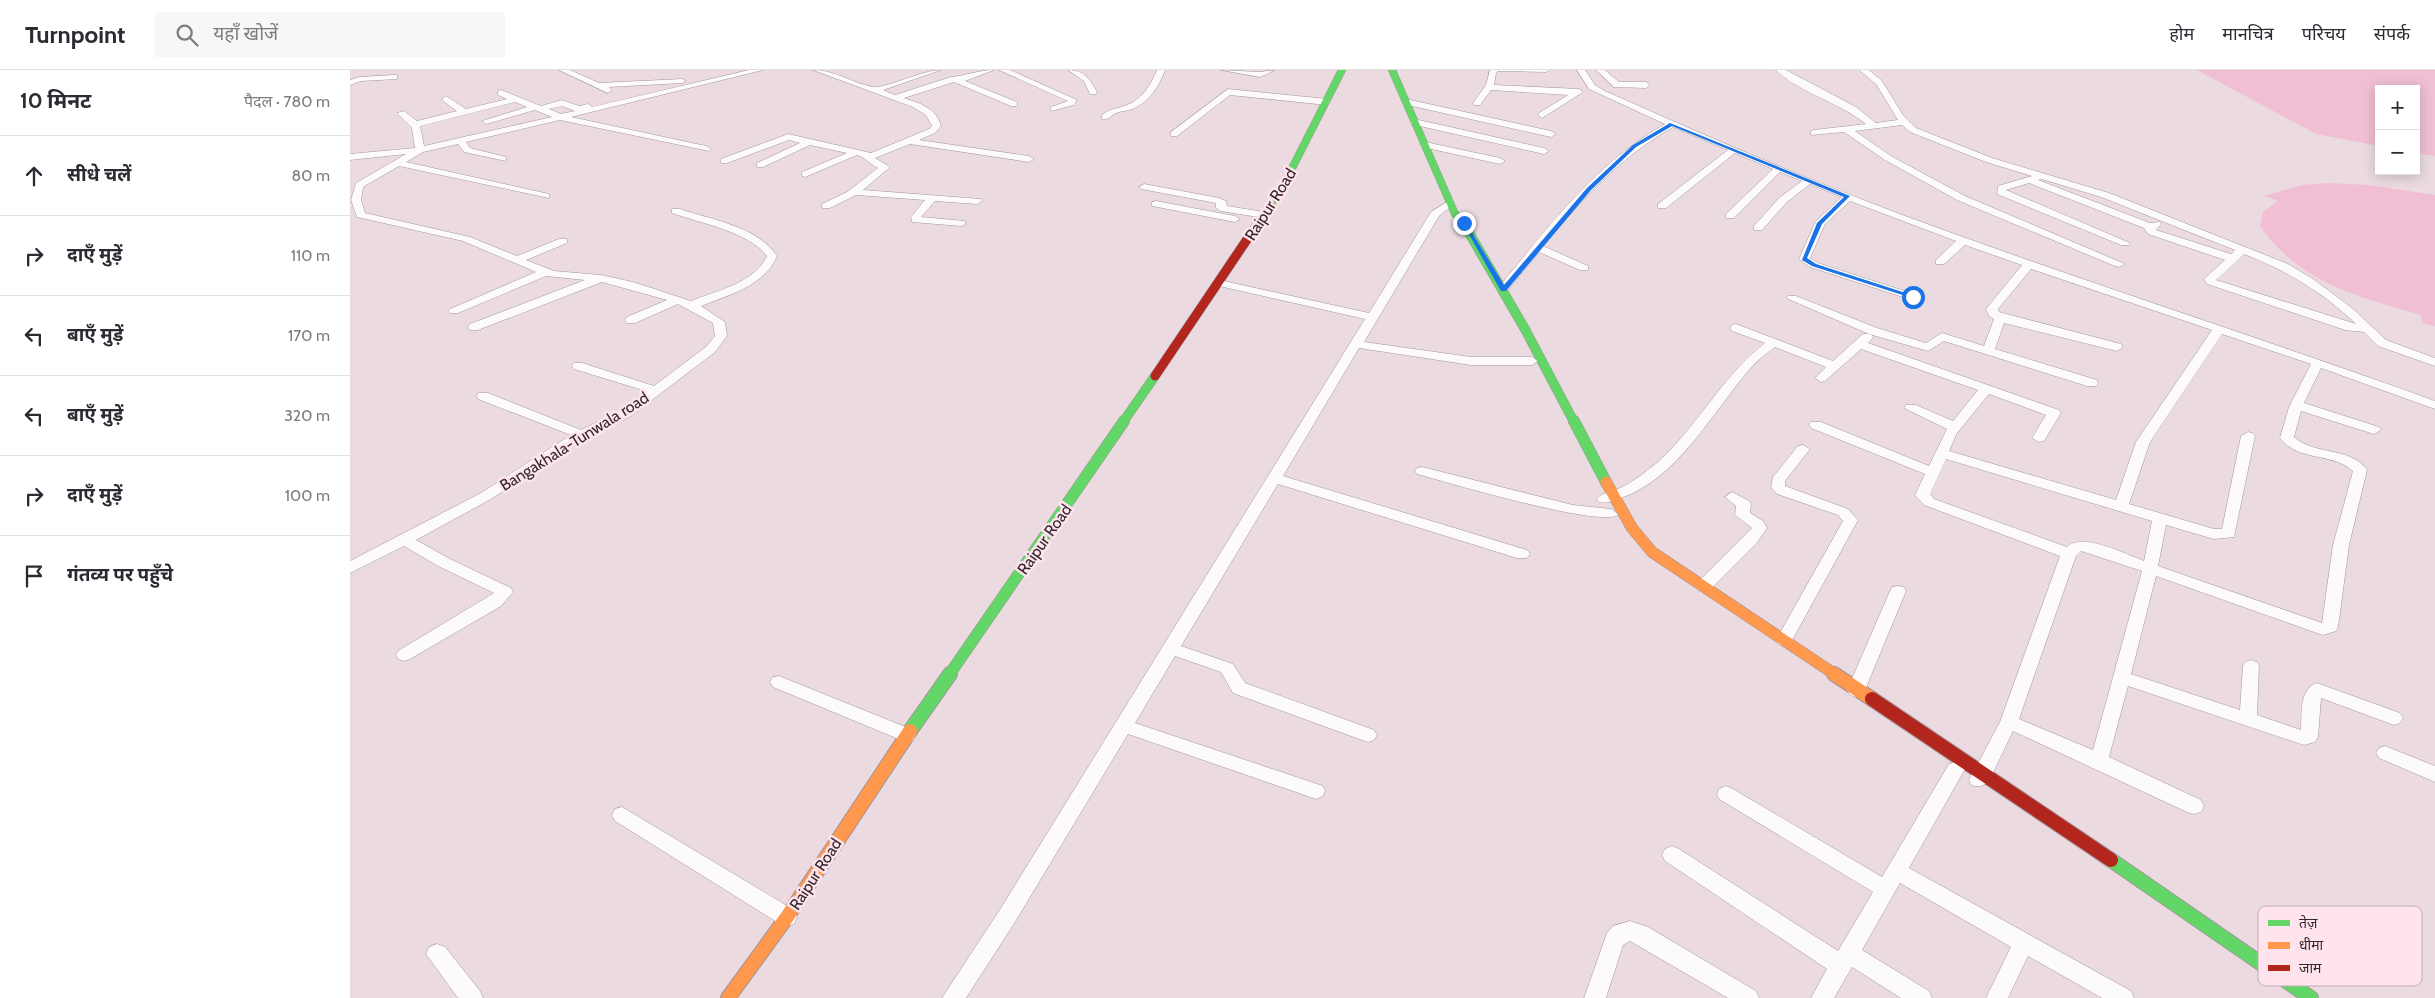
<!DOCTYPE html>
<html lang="hi">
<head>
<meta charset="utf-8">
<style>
	:root { --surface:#fff; --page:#f7f7f7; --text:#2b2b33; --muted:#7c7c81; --line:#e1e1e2 }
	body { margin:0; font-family:Cabin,"Noto Sans Devanagari",sans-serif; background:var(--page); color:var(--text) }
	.controls { position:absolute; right:15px; top:15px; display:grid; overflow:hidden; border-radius:0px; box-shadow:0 2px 12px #0003 }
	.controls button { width:45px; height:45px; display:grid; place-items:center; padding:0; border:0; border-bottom:1px solid var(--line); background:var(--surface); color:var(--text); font:25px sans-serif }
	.stop { position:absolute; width:15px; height:15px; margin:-11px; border:4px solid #1a73e8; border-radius:50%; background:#fff }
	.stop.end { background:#1a73e8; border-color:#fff; box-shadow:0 1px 5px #0008 }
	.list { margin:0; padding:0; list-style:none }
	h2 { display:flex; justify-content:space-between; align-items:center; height:65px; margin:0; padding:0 20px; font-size:21px }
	h2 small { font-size:16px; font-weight:400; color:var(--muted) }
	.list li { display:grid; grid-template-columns:32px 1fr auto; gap:15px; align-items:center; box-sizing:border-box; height:80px; padding:0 20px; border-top:1px solid var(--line) }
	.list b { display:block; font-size:19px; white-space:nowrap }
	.list em { font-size:16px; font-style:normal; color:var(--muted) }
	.icon { flex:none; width:28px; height:28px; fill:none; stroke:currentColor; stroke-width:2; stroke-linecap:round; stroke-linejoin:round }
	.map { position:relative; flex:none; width:2085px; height:928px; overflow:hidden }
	header { display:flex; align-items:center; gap:30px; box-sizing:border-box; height:70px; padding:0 25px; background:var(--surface); border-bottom:1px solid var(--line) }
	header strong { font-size:24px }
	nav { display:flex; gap:28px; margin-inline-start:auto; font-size:18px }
	.search { width:350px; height:45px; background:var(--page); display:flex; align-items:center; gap:12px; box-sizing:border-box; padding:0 18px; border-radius:0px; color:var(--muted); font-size:19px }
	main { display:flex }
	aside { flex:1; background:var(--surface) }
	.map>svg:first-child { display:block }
	.green { fill:#f0bfd3 }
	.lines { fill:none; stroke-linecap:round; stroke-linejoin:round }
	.street-casing { stroke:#a2969b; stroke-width:1 }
	.fast-far3-casing { stroke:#a2969b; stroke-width:8 }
	.fast-far2-casing { stroke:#a2969b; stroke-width:10 }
	.fast-far1-casing { stroke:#a2969b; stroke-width:12 }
	.fast-casing { stroke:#a2969b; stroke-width:16 }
	.slow-far1-casing { stroke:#a2969b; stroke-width:12 }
	.slow-casing { stroke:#a2969b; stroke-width:16 }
	.jam-far1-casing { stroke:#a2969b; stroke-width:10 }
	.jam-casing { stroke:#a2969b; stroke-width:16 }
	.street { fill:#fcfafa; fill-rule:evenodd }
	.fast-far3 { stroke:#63d668; stroke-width:7 }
	.fast-far2 { stroke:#63d668; stroke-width:9 }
	.fast-far1 { stroke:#63d668; stroke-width:11 }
	.fast { stroke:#63d668; stroke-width:14 }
	.slow-far1 { stroke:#ff974d; stroke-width:11 }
	.slow { stroke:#ff974d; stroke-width:14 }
	.jam-far1 { stroke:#b3261e; stroke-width:9 }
	.jam { stroke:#b3261e; stroke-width:14 }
	.route { fill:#1a73e8 }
	.labels { text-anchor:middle; stroke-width:5; stroke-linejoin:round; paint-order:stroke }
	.street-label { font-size:16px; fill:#33292d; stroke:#ffe3ed }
	.key { fill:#ffe3ed; stroke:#c2abb3; stroke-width:1 }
	.key-label { font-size:14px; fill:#33292d }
</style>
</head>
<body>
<header>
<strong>Turnpoint</strong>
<div class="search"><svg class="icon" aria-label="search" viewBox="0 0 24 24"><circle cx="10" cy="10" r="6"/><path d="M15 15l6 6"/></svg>यहाँ खोजें</div>
<nav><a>होम</a><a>मानचित्र</a><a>परिचय</a><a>संपर्क</a></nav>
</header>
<main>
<aside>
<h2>10 मिनट<small>पैदल · 780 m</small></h2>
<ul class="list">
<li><svg class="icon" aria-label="ahead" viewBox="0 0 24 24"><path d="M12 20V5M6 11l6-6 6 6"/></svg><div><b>सीधे चलें</b></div><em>80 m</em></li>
<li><svg class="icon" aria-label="right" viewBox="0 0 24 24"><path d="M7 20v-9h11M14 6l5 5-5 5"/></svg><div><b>दाएँ मुड़ें</b></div><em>110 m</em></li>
<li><svg class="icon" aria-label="left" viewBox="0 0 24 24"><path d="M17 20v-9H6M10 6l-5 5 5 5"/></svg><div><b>बाएँ मुड़ें</b></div><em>170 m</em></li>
<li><svg class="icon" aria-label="left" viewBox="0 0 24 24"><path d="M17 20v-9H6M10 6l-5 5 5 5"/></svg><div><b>बाएँ मुड़ें</b></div><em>320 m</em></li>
<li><svg class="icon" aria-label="right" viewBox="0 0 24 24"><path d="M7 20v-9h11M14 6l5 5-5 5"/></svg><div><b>दाएँ मुड़ें</b></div><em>100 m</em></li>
<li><svg class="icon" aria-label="arrive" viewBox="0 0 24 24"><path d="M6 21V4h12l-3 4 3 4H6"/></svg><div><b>गंतव्य पर पहुँचे</b></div></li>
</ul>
</aside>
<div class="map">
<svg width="2085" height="928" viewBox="0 0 2085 928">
	<rect width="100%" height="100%" fill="#ebdbe1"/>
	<g class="green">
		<polygon points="1847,0 2085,0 2085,86 2066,83 2066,19 2029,19 2029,76 1966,64"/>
		<path d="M1978 113 2019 115 2085 125V256L2072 253 2071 245C2010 228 1948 212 1910 156L1913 142 1928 131 1914 126 1952 115Z"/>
	</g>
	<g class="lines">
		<g class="street-casing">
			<g id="street">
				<polygon points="209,0 220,0 249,13 332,9 336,11 332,13 259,17 262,20 258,23"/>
				<path d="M399 0H413L221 47 356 76 361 79 359 81 210 50 116 72 120 78 156 87V91L114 82 108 74 73 82 56 92 199 124V128L49 96 13 117 11 130 15 143 120 167 167 186 209 169H217V173L176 190 204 201 251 205 283 212 341 231C366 221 405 213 417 186 399 162 350 153 322 143V139H330C362 150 407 156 427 186 415 216 378 225 351 236L375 252 377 266 365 282 281 346 221 376 141 429 66 470 98 488 161 518 163 522 151 536 60 589 54 591 48 589 46 585 48 581 144 523 88 496 54 476 0 503V491L131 423 221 365 128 329 127 326 128 323H138L231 360 271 340 296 321 224 299 222 296 224 293H232L304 316 357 276 365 266 363 253 328 234 285 253H277L275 250 277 247 317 230 252 212 128 260H120L118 257 120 254 235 210 196 206 108 243H100L98 241 100 239 186 202 113 171 7 147 1 130 6 113 56 84 0 90V84L65 78 62 58 47 43 54 41 67 51 107 41 93 31 92 29 96 26 116 39 157 29 148 25V21L151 20 191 36 212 30 229 36 238 34 242 37ZM165 32 177 37 132 51 136 54 185 40 202 47 74 76 70 56ZM212 36 225 41 211 44 199 39Z"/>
				<path d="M463 0C485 0 502 13 523 17 535 19 572 0 591 0L533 20 545 25 601 7C615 6 629 0 644 0L615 11 667 32V36H661L604 12 554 28C569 33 587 38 591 56L585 63 569 70 679 86 684 89 679 92 560 74 525 88 540 97 513 120 631 129 632 131 627 134 585 131 571 147 615 151V155L611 156 562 152 561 147 575 130 506 125 480 138H472V134L497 122 528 98C520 94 515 87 507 85L455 107 452 106V102L497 83 460 75 413 97H407V93L450 73 439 70 377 93H371V89L438 64 521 83 579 59 582 56 576 45 563 37Z"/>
				<polygon points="649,0 660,0 727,30 724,35 701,41 701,37 718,31"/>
				<path d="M718 0C734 0 740 9 747 22L746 24H740L734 11Z"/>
				<path d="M807 0H815C809 16 799 33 782 39 777 41 771 41 766 43 760 46 759 50 752 49V45C760 38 768 39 777 35 792 29 801 15 807 0Z"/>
				<polygon points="871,0 909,2 925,0 910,7"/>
				<polygon points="1140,0 1200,0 1196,2 1148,1 1146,3 1144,15 1229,19 1233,22 1192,48 1188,45 1189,43 1218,25 1141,20 1130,35 1124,35 1123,33 1136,15"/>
				<path d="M1227 0H1235L1245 15 1255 21C1351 64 1449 106 1547 143 1725 209 1906 266 2085 331V339L1971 298 1954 333 2029 357 2031 360 2024 364 1951 341 1944 367C1965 386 2000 376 2017 400L1999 475 1988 557 1986 561 1973 565 1967 563 1806 506 1781 604 1890 640 1893 596 1895 592 1901 590 1907 592 1909 596 1907 645 1951 660C1952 644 1949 619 1967 613L2050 643 2053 648 2050 653 2044 655 1971 628 1968 667 1965 672 1954 675 1778 616 1759 687 1851 730 1854 736 1851 742 1844 744 1837 742 1663 661 1640 709C1634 716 1630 718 1621 715L1619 710 1650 652 1710 486 1574 435 1565 425 1575 404 1461 358 1459 355 1461 352H1471L1579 396 1597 359 1554 338 1556 335H1566L1603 351 1628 320 1511 279 1475 311 1471 312 1465 308 1476 297 1425 277C1416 284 1406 291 1399 300 1361 344 1328 408 1271 428 1263 431 1257 434 1249 432L1247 429C1250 424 1257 423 1263 421 1280 415 1294 403 1308 392 1348 356 1372 306 1415 273L1382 261 1380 258 1382 255 1386 254 1483 291 1513 264H1521L1523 267 1518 273 1709 340 1711 343 1694 371 1689 372 1682 368 1696 345 1639 324 1607 363 1599 381 1766 430 1786 372 1862 260 1681 199 1648 239 1649 242 1771 274 1773 277 1767 281 1654 253 1645 279 1747 310 1748 313 1747 316H1737L1594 271 1578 281 1519 264 1436 228 1438 226H1446L1527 258 1576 273 1592 263 1634 276 1644 249 1639 246 1636 239 1672 195 1615 175 1594 194H1586V190L1606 171 1500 131 1475 154 1460 188 1468 193 1567 225 1569 227 1567 229H1559L1460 197 1449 189 1466 151 1492 127 1460 114 1437 132 1412 160H1404V156L1429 128 1452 111 1430 102 1384 148H1376V144L1423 99 1385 83 1316 138H1308V134L1378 80 1323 57C1270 87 1231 130 1193 176L1238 196V200H1230L1189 182 1157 221H1149V217C1199 156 1246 93 1315 54L1239 19ZM1872 264 1961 294 1939 337 1930 368C1948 392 1982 382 2003 401L1983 475 1972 553 1808 496 1816 455 1864 469 1884 467 1905 366 1903 363 1898 362 1891 366 1872 459H1864L1779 434 1800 372ZM1596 389 1802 451 1794 491C1775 484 1732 462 1717 477L1584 429 1580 424ZM1731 481 1792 501 1743 680 1669 649 1726 486Z"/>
				<polygon points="1246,0 1255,0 1269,12 1296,12 1300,15 1296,18 1264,17"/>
				<path d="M1426 0H1436L1506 37 1526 53 1548 50 1526 14 1509 0H1519L1532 11 1553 45 1566 58 1642 88 1759 123 1938 194 1963 209 2002 238 2036 270 2085 288V296L2028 276 2014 262 1995 260 1857 214 1854 209 1856 207 1875 190 1798 164 1794 158 1679 113 1656 120 1780 173 1779 175H1771L1647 124 1648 116 1682 106 1636 92 1560 62 1552 55 1505 61 1541 86 1615 126 1775 194 1769 197 1765 196 1607 130 1535 90 1494 62 1461 65V61L1464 60 1516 54C1489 32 1448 22 1426 0ZM1692 109 1751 127 1885 180 1881 184 1806 160 1811 154 1810 152 1800 153 1688 110ZM1894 184C1937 201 1973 222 2006 254L1866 210Z"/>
				<polygon points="44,5 47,5 47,9 11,11 0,15 0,10 10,7"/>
				<polygon points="878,19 977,29 981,32 977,35 880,25 827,66 821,66 821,62"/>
				<polygon points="1056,29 1201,61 1206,64 1201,67 1053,34 1052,32"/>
				<polygon points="1064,49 1194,78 1199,81 1194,84 1061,54 1060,52"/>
				<polygon points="1075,72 1150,88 1155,91 1150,94 1072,77 1070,75"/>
				<polygon points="794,114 869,128 876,131 877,136 914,142 919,145 914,148 871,141 866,138 866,133 791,119 789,117"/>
				<polygon points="1100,130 1105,133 1089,146 1014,272 1121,287 1182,287 1188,291 1182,295 1121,295 1009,278 933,406 1177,480 1180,484 1177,488 1167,488 928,414 831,576 883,594 895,613 1024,660 1027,665 1024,670 1018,672 1012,670 883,623 871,602 825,586 785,653 973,716 975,721 973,726 966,729 778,664 665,852 616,928 592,928 651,838 1015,249 869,216 863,213 869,210 1019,243 1081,142"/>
				<polygon points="806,131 885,146 890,149 885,152 802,136 802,132"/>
				<polygon points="1453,375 1460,379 1435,411 1435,416 1498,439 1508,450 1440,574 1434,576 1428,574 1426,570 1493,451 1488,445 1427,424 1421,417 1423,407 1448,376"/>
				<path d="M1072 397 1223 435 1261 439 1268 444C1258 460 1092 411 1067 404L1065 401 1067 398Z"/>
				<polygon points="1382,422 1399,431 1401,434 1400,443 1413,451 1417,458 1406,474 1360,520 1348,520 1346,516 1348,512 1402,458 1385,445 1386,436 1375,427"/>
				<polygon points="1548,516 1554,517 1556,521 1515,620 1512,625 1506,627 1500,625 1497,620 1540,521 1542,517"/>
				<polygon points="429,606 563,660 566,665 563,670 557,672 551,670 423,617 420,612 423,607"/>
				<polygon points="2035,676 2085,696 2085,712 2029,688 2026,683 2029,678"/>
				<polygon points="1606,692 1613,694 1615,699 1559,798 1781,921 1784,928 1752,928 1678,886 1658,928 1636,928 1661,877 1550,813 1512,880 1579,921 1582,928 1551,928 1502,897 1484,928 1461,928 1477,899 1315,791 1312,785 1315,779 1322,776 1329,779 1488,881 1523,822 1369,729 1367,724 1369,719 1376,716 1383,719 1532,807 1599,694"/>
				<polygon points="272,737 444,840 447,847 444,854 437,856 430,854 265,751 262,745 265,739"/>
				<polygon points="1280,851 1298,857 1406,921 1409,928 1378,928 1280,871 1273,875 1256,928 1234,928 1257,863 1263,856"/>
				<polygon points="87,874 95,877 130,921 133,928 108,928 76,884 79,877"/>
			</g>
		</g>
		<g class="fast-far3-casing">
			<g id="fast-far3">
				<polyline points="1042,0 1105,144 1111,148 1115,155"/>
				<polyline points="907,155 934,114 992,0"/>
			</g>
		</g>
		<g class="fast-far2-casing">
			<g id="fast-far2">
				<polyline points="1114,154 1176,261 1224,352"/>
				<polyline points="898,168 908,154"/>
				<polyline points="773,352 805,306"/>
			</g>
		</g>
		<g class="fast-far1-casing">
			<g id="fast-far1">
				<polyline points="1224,351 1256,412"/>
				<polyline points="599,605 774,351"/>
			</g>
		</g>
		<g class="fast-casing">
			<g id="fast">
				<polyline points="560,661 600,604"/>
				<polyline points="1761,790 1961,928"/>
			</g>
		</g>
		<g class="slow-far1-casing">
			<polyline id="slow-far1" points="1256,412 1282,458 1302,482 1486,605"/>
		</g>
		<g class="slow-casing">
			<g id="slow">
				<polyline points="1484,604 1522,629"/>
				<polyline points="378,928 437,847 560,661"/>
			</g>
		</g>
		<g class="jam-far1-casing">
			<polyline id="jam-far1" points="805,306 898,168"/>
		</g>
		<g class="jam-casing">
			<polyline id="jam" points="1522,629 1761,790"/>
		</g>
		<use href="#street" class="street"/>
		<use href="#fast-far3" class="fast-far3"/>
		<use href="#fast-far2" class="fast-far2"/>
		<use href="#fast-far1" class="fast-far1"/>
		<use href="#fast" class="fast"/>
		<use href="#slow-far1" class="slow-far1"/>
		<use href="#slow" class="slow"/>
		<use href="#jam-far1" class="jam-far1"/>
		<use href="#jam" class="jam"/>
	</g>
	<polygon class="route" points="1320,53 1500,126 1472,154 1457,188 1466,194 1565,226 1565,229 1462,196 1452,190 1467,153 1494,127 1322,56 1286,77 1241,120 1156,221 1151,221 1112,152 1116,153 1154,215 1237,118 1283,75"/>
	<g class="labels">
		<g class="street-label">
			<text transform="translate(920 134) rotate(-58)" y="6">Raipur Road</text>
			<text transform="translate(224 371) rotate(-32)" y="6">Bangakhala-Tunwala road</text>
			<text transform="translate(694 469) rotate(-55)" y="6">Raipur Road</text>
			<text transform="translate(465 804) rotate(-57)" y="6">Raipur Road</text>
		</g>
	</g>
	<rect x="1908" y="836" width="164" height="80" rx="8" class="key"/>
	<rect x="1918" y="850" width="22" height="6" fill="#63d668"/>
	<rect x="1918" y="872" width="22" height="7" fill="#ff974d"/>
	<rect x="1918" y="895" width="22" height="6" fill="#b3261e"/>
	<g class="key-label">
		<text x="1949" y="858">तेज़</text>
		<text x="1949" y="880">धीमा</text>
		<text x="1949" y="903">जाम</text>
	</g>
</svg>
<div class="controls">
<button>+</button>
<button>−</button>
</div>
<div class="stop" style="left:1563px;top:227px"></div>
<div class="stop end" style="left:1114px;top:153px"></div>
</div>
</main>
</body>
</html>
